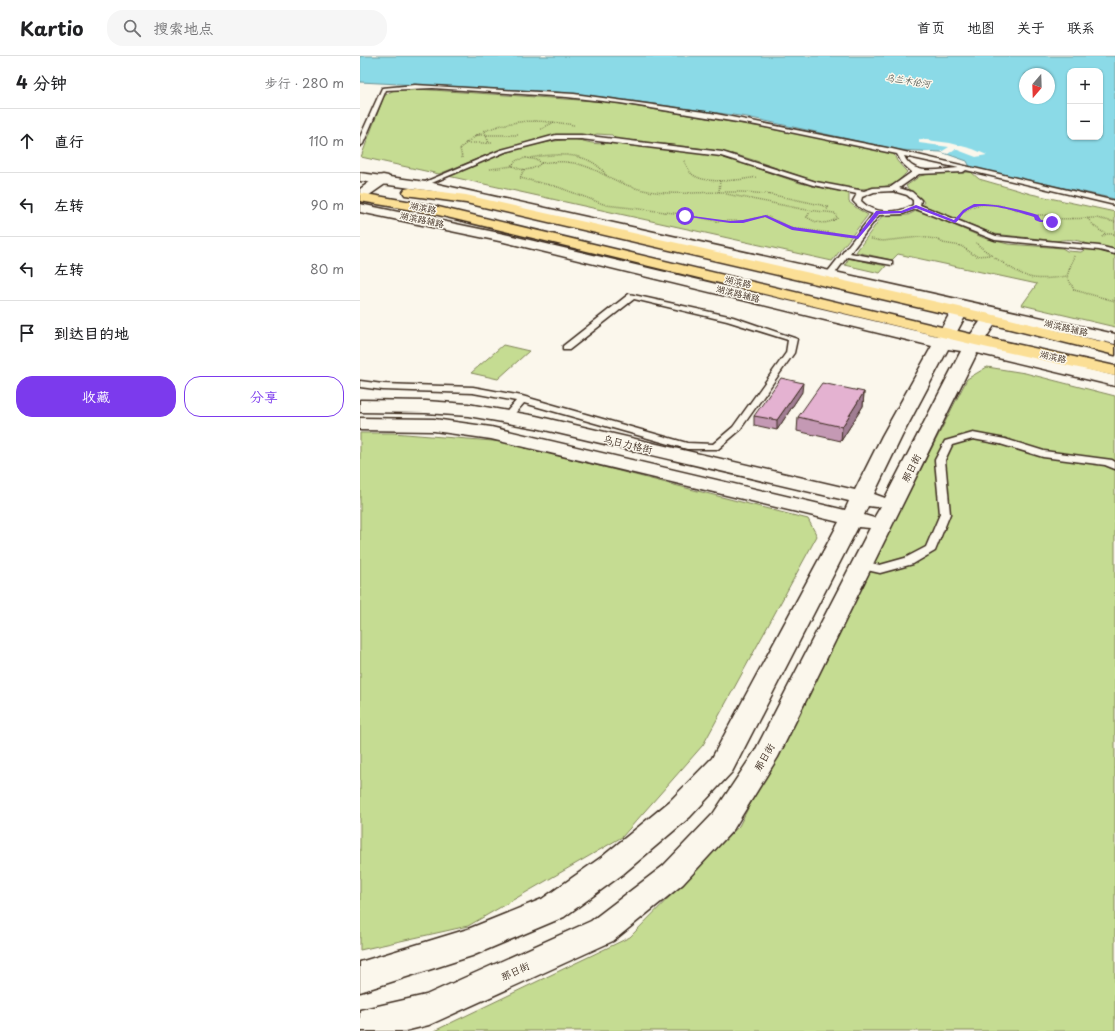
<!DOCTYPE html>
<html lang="zh">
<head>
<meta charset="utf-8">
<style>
	:root { --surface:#fff; --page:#f6f6f6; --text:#202124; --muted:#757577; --line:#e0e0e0; --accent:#7c3aed }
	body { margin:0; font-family:"Playpen Sans","LXGW WenKai TC",sans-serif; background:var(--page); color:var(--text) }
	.controls { position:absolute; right:12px; top:12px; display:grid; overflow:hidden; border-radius:8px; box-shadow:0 1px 3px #0004 }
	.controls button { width:36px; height:36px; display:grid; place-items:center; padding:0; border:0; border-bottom:1px solid var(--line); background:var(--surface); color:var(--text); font:20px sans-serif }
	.compass { position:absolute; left:659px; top:12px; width:36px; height:36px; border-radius:50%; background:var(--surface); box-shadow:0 1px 3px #0004; rotate:199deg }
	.stop { position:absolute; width:12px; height:12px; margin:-9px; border:3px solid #7c3aed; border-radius:50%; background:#fff }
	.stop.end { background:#7c3aed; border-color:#fff; box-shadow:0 1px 4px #0008 }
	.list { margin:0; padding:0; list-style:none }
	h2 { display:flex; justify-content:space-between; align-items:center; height:52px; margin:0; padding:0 16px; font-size:17px }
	h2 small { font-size:13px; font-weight:400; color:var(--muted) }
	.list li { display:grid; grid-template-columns:26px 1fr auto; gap:12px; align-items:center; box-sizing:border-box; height:64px; padding:0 16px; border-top:1px solid var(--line) }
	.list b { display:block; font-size:15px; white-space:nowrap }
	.list em { font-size:13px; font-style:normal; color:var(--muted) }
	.actions { display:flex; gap:8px; padding:12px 16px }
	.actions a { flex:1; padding:9px 0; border:1px solid var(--accent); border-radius:16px; text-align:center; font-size:14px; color:var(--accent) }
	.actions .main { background:var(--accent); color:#fff }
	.icon { flex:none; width:22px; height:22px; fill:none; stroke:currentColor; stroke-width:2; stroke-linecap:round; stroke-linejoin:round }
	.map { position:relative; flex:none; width:755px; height:975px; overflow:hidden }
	header { display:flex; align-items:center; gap:24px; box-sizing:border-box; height:56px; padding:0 20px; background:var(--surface); border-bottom:1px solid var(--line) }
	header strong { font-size:19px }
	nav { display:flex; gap:22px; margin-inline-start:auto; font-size:14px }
	.search { width:280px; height:36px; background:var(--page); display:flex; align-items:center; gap:10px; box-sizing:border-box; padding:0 14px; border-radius:16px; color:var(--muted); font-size:15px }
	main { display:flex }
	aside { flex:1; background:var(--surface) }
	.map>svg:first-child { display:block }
	.green { fill:#c5dc92; stroke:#808358 }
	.water { fill:#8bdae7; stroke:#6b9497; fill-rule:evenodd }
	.pier { fill:#fbf7ec }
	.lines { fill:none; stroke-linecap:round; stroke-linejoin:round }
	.service-casing { stroke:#3b2a1e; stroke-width:3 }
	.tertiary-casing { stroke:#3b2a1e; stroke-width:3 }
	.secondary-casing { stroke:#3b2a1e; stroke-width:3 }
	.primary-casing { stroke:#3b2a1e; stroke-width:3 }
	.path { stroke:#3b2a1e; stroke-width:1.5; stroke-dasharray:0.5 1.5; stroke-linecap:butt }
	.service { fill:#fbf7ec; fill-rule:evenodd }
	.tertiary { fill:#fbf7ec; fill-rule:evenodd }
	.secondary { fill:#fbf7ec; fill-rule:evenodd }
	.primary { fill:#fbdf96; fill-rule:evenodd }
	.wall { fill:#c499b4; stroke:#3b2a1e }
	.shaded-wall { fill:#a07d92; stroke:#3b2a1e }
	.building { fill:#e4b2d1; stroke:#3b2a1e }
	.route { fill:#7c3aed }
	.labels { text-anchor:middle; stroke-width:3; stroke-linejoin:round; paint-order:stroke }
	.far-water-label { font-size:9px; font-style:italic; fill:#4f5650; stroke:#fbf7ec }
	.far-street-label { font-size:9px; fill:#3b2a1e; stroke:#fbf7ec }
	.street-label { font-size:10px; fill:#3b2a1e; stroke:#fbf7ec }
</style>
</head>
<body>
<header>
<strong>Kartio</strong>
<div class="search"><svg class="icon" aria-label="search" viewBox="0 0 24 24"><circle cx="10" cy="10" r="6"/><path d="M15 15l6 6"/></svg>搜索地点</div>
<nav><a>首页</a><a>地图</a><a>关于</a><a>联系</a></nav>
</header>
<main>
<aside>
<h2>4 分钟<small>步行 · 280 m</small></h2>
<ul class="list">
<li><svg class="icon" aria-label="ahead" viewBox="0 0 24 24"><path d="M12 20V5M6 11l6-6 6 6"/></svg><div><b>直行</b></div><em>110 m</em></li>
<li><svg class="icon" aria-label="left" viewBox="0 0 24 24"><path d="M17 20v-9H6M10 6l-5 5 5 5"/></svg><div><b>左转</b></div><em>90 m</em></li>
<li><svg class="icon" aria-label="left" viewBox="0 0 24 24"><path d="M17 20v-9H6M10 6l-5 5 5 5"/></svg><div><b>左转</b></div><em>80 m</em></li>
<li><svg class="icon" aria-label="arrive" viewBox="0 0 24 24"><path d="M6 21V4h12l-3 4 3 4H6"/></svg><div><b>到达目的地</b></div></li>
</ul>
<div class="actions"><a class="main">收藏</a><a>分享</a></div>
</aside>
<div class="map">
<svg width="755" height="975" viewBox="0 0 755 975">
	<rect width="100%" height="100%" fill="#fbf7ec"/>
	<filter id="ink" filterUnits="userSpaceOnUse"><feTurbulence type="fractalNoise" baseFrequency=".025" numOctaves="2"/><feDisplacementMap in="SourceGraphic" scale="8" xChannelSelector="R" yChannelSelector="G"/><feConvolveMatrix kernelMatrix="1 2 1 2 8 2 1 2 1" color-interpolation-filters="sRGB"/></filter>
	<g filter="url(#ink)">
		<g class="green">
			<path d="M42 32 249 46 401 71 533 96 537 105 547 116C543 120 537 128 531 129 476 145 416 106 363 96 332 90 299 88 267 85L256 83 252 79 237 78 229 80 198 79 132 97 79 118 1 101 24 40 32 35Z"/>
			<path d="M211 83C226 84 235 91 250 86L354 98 440 127 489 137V146L498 153 508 159 472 205 88 120C127 102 168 87 211 83Z"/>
			<path d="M611 116 619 123 671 138 755 156V193C747 191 737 192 730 189 719 184 709 182 697 185L634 178 562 149 564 146C559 138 551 138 546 130L560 120 569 118Z"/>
			<polygon points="558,154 624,182 648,188 702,192 707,195 721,196 726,193 737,194 755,199 755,271 662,249 677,228 538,198 532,204 496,196 522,160 548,159"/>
			<polygon points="489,202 526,210 520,217 485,209"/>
			<polygon points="143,289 169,295 138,323 111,317"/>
			<polygon points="627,311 665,317 755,340 755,975 74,975 270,881 379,770 607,323"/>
			<polygon points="0,377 33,377 145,386 448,463 457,480 343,689 262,781 108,870 0,894"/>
		</g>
		<path class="water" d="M0 0H755V143L610 111 607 105 581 96 539 94 387 61 251 42 196 36 0 26ZM710 15H740V81H710ZM665 18H689V42H665Z"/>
		<polygon class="pier" points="559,83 590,87 613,93 627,99 616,101 595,93 588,98 581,96 589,91 559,87"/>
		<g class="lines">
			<g class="service-casing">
				<g id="service">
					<path d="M55 29 214 38 351 57 532 93 755 145V149L606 114 603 116 559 118 539 132 552 136 561 144 560 149 636 180 739 190 755 194V198L739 194 635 184 556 153 542 158 519 159 490 197 532 205V209L487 201 473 220H470L466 218 513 158C504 155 499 152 493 145L497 138 453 129 361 100 221 83H196L145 96 67 129 64 127 65 126 141 94 196 79H221L362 96 456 126 504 135 513 132 531 131 552 116 542 107 537 98 396 69 260 47 207 41 73 32 26 34 3 88 0 90V81L22 32ZM544 100 599 112C580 113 553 121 544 100ZM533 135 547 139 553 144V149C537 158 514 159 501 145L502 141 514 136Z"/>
					<polygon points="269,238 373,261 437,283 434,297 379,375 358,393 327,393 164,347 150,363 147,364 142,361 156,345 113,337 23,334 0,331 0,325 23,328 113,331 162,340 327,387 353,388 373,371 426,297 428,284 367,265 274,243 209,294 203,294 203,290"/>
					<polygon points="613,377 645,383 684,395 752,404 755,406 755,413 745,409 683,401 640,388 613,383 592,389 585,404 590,458 575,495 553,508 520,517 498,512 496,509 498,506 502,505 520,509 545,502 566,491 580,458 575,404 585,385"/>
				</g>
			</g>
			<g class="tertiary-casing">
				<path id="tertiary" d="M0 117 73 127 755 278V288L639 262 622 288 755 320V330L617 297 418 701 373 774 323 828 253 885 69 969 45 975H0V954L66 939 231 865 303 810 353 758 395 695 510 472 498 471 372 716 330 761 263 818 204 861 112 900 0 936V906L108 873 182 843 243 800 310 745 352 702 479 466 131 383 74 375 0 374V362L74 363 131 371 485 454 489 445 176 372 108 360 66 357 0 356V344L66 345 108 348 176 360 495 434 522 380 572 290 144 186 0 156V148L144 178 577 280 593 252 73 135 0 125ZM608 255 623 259 622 263 606 285 593 283ZM588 293 601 295 525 442 514 438 542 380ZM508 450 516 451 521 450 514 462 504 459Z"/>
			</g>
			<g class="secondary-casing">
				<polygon id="secondary" points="23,119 28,120 30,123 28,126 5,142 0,143 0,133 18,120"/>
			</g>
			<g class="primary-casing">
				<g id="primary">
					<polygon points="50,132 106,139 630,258 755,289 755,299 630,268 106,147 45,139 43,136 45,133"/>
					<polygon points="0,137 70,149 615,279 755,310 755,320 615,289 70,157 0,145"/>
				</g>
			</g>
			<g class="path">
				<polyline points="181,73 194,66"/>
				<polyline points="124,74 129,87"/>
				<polyline points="115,79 158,79"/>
				<polyline points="105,87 132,87"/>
				<path d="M102 102 100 93C130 62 174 62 214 69"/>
				<path d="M166 102 178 104 181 107C173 115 161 116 152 109L157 104Z"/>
				<path d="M170 102C196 97 230 95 246 119"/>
				<path d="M324 105C327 109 328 115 332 118 345 129 381 124 397 121"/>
				<path d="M181 107C229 100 239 122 279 133 311 141 344 135 377 136 405 136 433 143 461 149L468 151 467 154"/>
				<polyline points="130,113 153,110"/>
				<polyline points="164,113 160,122 198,131 246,149 314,157 357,165 383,165 405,160 432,172 486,179"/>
				<polyline points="359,136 360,124"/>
				<path d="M366 138 447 154 475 157 477 162C468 169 456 168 447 161L450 156"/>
				<path d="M603 156C625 140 654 153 677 160"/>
				<polygon points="678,159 690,159 695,164 686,166 676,163"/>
				<polyline points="695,163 736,162 755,166"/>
				<polyline points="728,163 736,172 746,178"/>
				<polyline points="742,181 746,178 755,178"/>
				<polyline points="511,183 522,185 560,181 576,183 583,187 601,190 616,200 630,199"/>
				<path d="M616 187C626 196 656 217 669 221 680 224 696 222 707 220"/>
				<polyline points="714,200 707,220 714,234 755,245"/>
			</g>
			<use href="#service" class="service"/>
			<use href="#tertiary" class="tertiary"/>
			<use href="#secondary" class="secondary"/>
			<use href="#primary" class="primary"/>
		</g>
		<g class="wall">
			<polygon points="442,336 417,374 394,369 394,360"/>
			<polygon points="504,336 503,350 481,385 437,375 438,361"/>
		</g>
		<g class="shaded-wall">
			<polygon points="443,327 442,336 417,374 417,364"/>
			<polygon points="504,336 503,350 481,385 482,371"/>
		</g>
		<g class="building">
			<polygon points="421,322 443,327 417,364 394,360"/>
			<polygon points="462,327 504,336 482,371 438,361"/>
		</g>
	</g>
	<path class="route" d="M614 148C637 147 656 153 678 159L681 164 694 166H680L675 164 674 161C657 156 621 142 605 156 601 159 599 165 595 167L556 152 542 157 519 158 498 183 432 174 405 161 383 167H370L323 160 325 159 370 165 383 164 406 159 433 171 497 180 516 155H541L556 149 594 164 603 154Z"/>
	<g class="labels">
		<g class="far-water-label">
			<text transform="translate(548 25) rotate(9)" y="3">乌兰木伦河</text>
		</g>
		<g class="far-street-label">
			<text transform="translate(63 152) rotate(12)" y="3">湖滨路</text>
			<text transform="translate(62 164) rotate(12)" y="3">湖滨路辅路</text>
			<text transform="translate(378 226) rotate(13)" y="3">湖滨路</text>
			<text transform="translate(378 238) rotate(14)" y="3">湖滨路辅路</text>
			<text transform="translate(706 272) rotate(13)" y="3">湖滨路辅路</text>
			<text transform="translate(693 301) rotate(13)" y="3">湖滨路</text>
		</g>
		<g class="street-label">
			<text transform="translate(268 388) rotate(13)" y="4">乌日力格街</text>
			<text transform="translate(551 412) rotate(-63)" y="4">那日街</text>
			<text transform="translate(404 701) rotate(-60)" y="4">那日街</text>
			<text transform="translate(155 915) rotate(-25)" y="4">那日街</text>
		</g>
	</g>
</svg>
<div class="controls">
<button>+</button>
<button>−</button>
</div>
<svg class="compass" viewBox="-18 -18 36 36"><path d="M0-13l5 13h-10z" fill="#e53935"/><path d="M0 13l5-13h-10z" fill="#757577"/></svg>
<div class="stop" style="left:325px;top:160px"></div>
<div class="stop end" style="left:692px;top:166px"></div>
</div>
</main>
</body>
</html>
